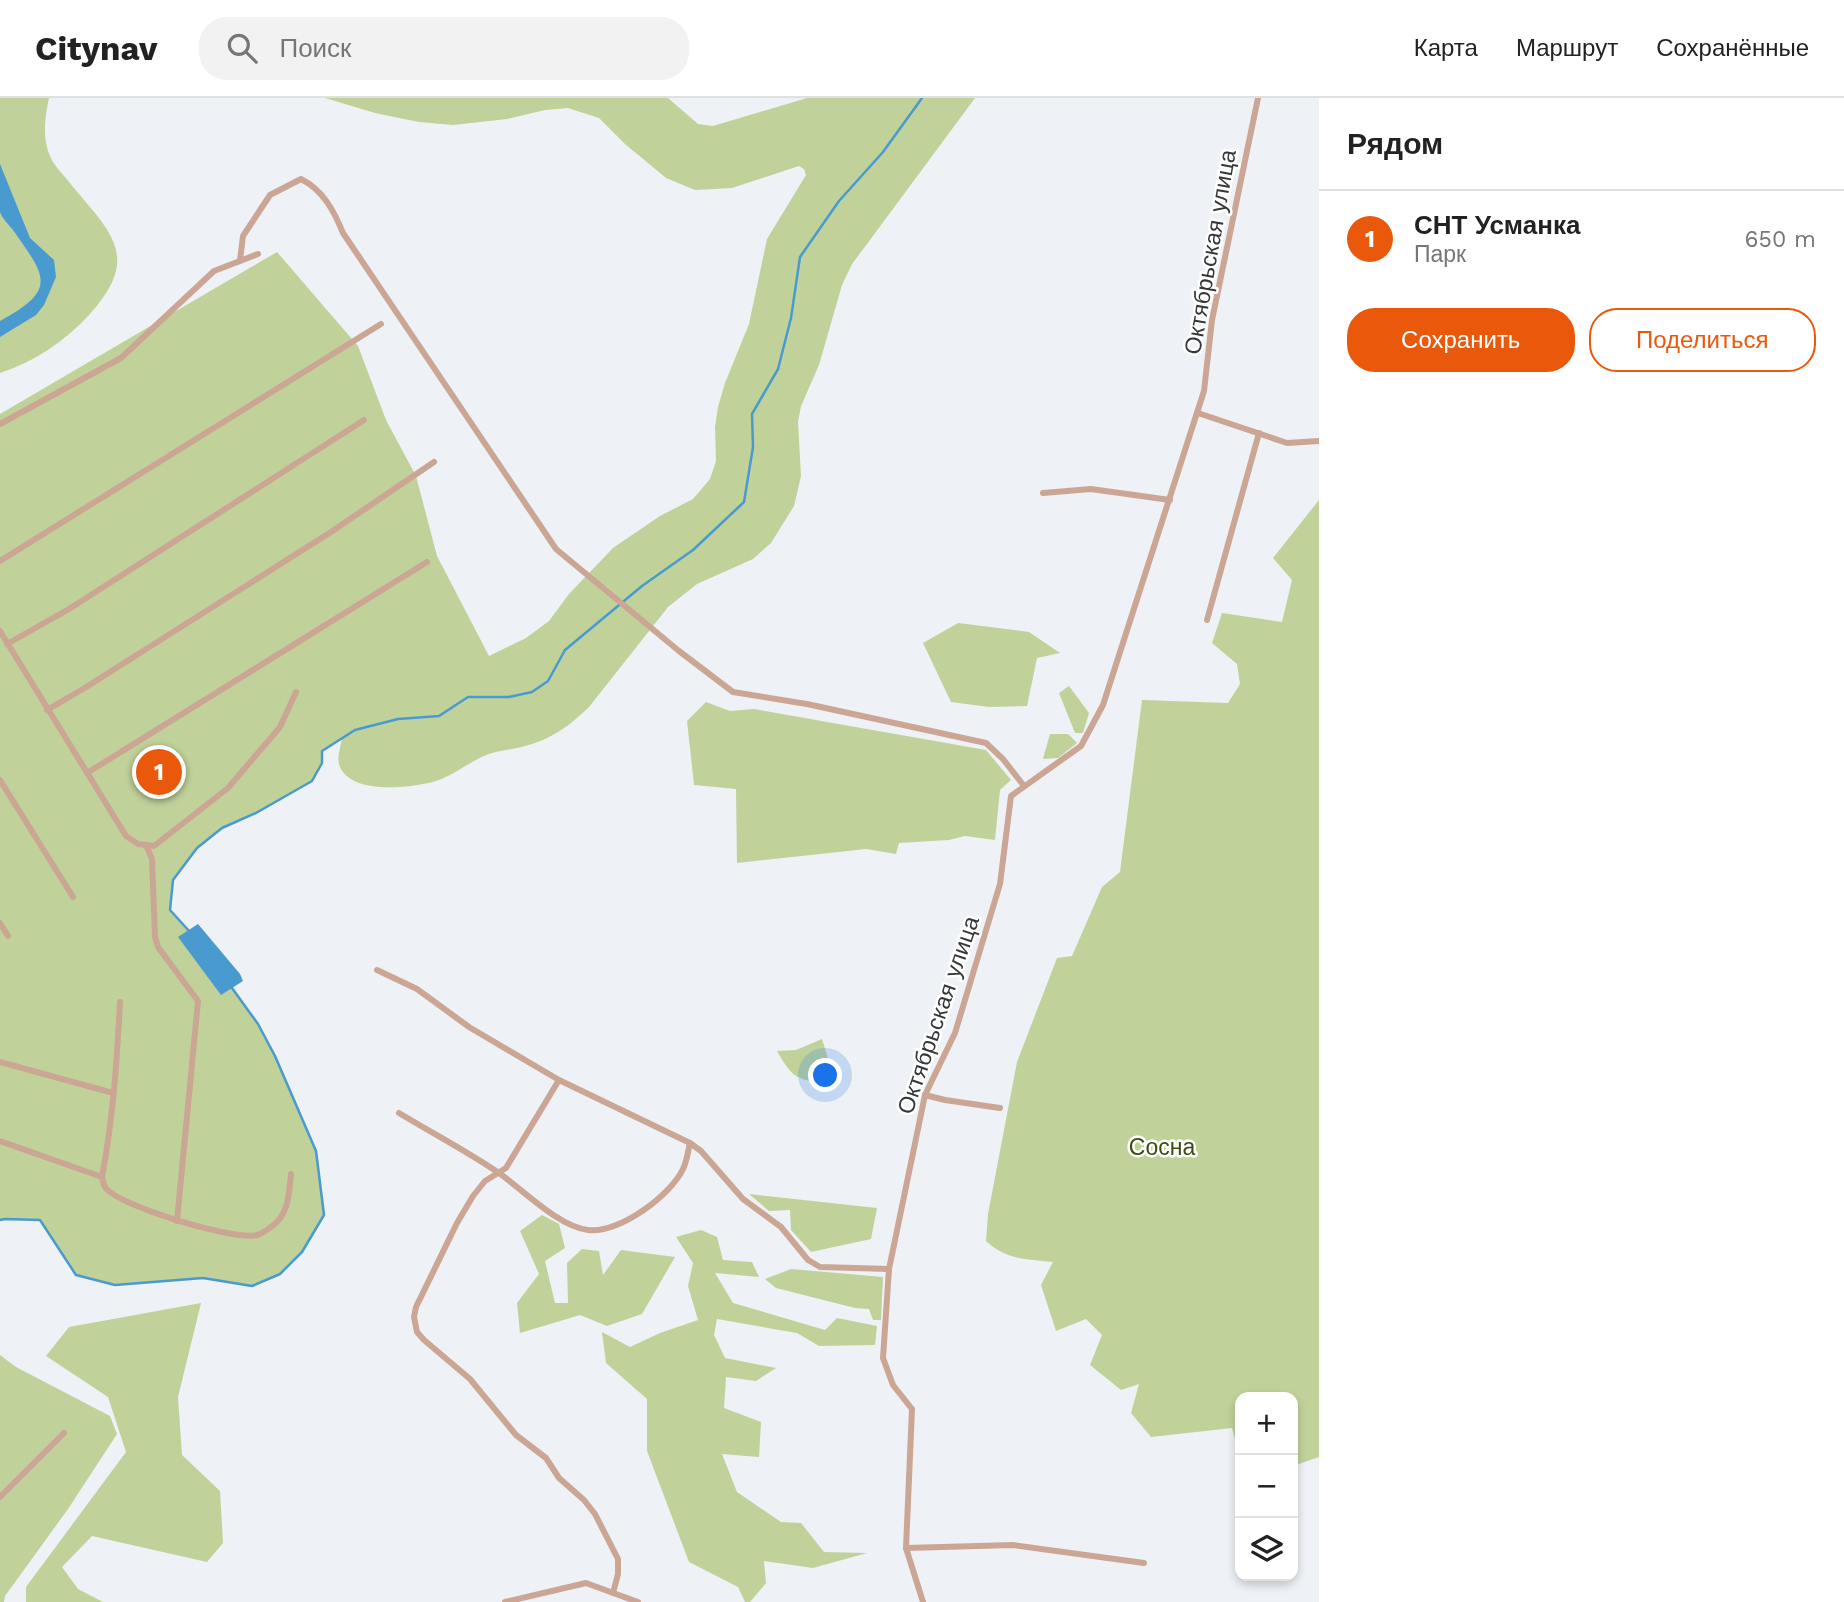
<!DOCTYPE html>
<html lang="ru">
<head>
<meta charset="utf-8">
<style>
	:root { --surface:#fff; --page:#f2f2f2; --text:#222; --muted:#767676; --line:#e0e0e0; --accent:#ea580c }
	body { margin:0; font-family:"Work Sans",sans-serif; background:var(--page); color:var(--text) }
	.controls { position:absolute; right:21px; bottom:21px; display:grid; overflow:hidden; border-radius:14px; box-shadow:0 4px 10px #0003 }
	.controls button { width:63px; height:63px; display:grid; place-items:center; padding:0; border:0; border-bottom:2px solid var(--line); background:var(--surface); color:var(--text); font:35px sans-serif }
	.you { position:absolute; left:826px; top:978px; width:24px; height:24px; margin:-18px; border:5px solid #fff; border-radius:50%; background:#1a73e8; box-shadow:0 0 0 10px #1a73e833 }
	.badge { display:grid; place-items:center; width:46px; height:46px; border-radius:50%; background:var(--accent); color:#fff; font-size:23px; font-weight:700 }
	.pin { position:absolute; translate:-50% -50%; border:4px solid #fff; box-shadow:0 2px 7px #0006 }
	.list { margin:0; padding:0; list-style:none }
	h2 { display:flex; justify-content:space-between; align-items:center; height:91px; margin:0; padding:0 28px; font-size:30px }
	h2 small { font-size:23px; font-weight:400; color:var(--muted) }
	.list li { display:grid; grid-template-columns:46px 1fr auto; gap:21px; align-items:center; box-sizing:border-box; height:98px; padding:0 28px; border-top:2px solid var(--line) }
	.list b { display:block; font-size:26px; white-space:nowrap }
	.list p { margin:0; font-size:23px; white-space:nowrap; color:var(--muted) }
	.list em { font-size:23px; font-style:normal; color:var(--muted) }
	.actions { display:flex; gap:14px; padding:21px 28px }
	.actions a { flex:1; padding:16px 0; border:2px solid var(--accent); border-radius:28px; text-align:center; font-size:24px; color:var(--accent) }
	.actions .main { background:var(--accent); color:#fff }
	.icon { flex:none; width:38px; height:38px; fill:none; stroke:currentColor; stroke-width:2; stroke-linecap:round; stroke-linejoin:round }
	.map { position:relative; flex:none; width:1319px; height:1504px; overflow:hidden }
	header { display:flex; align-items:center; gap:42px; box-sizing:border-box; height:98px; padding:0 35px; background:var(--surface); border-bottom:2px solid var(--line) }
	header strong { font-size:33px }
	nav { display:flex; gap:38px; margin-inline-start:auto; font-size:24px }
	.search { width:490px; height:63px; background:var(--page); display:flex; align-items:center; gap:18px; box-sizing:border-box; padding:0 24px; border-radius:28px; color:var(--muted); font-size:26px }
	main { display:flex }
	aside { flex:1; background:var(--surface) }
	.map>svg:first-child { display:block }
	.green { fill:#c0d29a }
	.water { fill:#489acf }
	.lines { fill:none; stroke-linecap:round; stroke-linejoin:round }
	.stream { stroke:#489acf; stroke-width:2.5 }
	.street { stroke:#cba695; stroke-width:6 }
	.labels { text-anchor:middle; stroke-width:5; stroke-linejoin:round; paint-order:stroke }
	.street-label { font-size:23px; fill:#353637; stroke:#fff }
	.park-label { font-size:23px; fill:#3c4b0e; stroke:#fff }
</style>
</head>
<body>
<header>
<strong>Citynav</strong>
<div class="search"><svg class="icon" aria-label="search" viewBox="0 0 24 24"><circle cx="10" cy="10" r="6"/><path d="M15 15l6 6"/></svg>Поиск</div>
<nav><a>Карта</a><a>Маршрут</a><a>Сохранённые</a></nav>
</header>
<main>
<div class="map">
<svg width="1319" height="1504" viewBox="0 0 1319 1504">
	<rect width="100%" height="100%" fill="#eef1f5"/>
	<g class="green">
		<path d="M0 0H49C45 18 42 41 50 58 54 68 63 76 69 84 110 134 143 158 89 217 65 243 34 264 0 275Z"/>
		<path d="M325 0H668L698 26 713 28 807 0H975L864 150 852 166 842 187 819 267 801 308 798 324 801 378 794 408 771 445 753 461 697 486 668 509 589 609C571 627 550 642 525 648 512 652 497 652 484 658 468 665 454 677 436 683 413 690 348 698 339 666 337 658 341 648 342 640L322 653V665L312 683 256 715 222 730 197 750 173 782 170 812 201 847 231 887 258 926 275 958 316 1053 324 1117 302 1154 280 1176 252 1188 203 1180 115 1187 76 1177 40 1122 5 1121 0 1122V316L277 154 358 248 386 322 416 378 437 458 489 558 526 540 549 523 569 496 613 450 660 418 693 401 710 381 716 363 715 329 718 309 725 285 749 226 767 141 806 77 804 71 799 68 732 90 695 92 666 80 625 46 599 20 568 10 545 12 507 21 453 27 419 24 375 15Z"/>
		<path d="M1319 402V1359L1293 1368V1299H1240V1351L1237 1348 1232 1330 1151 1339 1131 1315 1139 1286 1121 1292 1090 1267 1102 1237 1086 1221 1056 1233 1041 1187 1053 1164C1025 1161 1007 1162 986 1143L988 1116 1017 964 1057 860 1072 858 1102 789 1120 774 1142 602 1228 605 1240 586 1237 566 1212 545 1222 515 1282 524 1292 482 1273 460Z"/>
		<polygon points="958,525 1029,534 1060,555 1037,560 1027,608 989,609 951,604 923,545"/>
		<polygon points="1069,588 1089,615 1083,635 1075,635 1059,595"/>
		<polygon points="706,604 730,613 754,611 986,652 1011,682 1000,692 995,742 965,738 949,742 899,745 896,756 866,751 737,765 736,691 694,687 687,623"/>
		<polygon points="1050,636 1068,636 1077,645 1058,660 1043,661"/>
		<path d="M822 941 829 964 825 984C795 983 791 977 777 953L796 952Z"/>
		<polygon points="749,1096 877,1110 871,1141 811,1154 791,1132 790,1112 769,1113"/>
		<polygon points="542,1117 559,1126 565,1150 545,1163 555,1205 568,1205 567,1165 582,1151 599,1153 603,1177 621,1152 675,1159 642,1216 607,1228 580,1217 520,1235 517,1205 539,1176 520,1133"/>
		<polygon points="701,1132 717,1139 723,1162 752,1164 759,1179 715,1175 733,1205 825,1232 837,1220 877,1228 875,1247 819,1248 797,1235 717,1221 714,1237 725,1260 776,1270 756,1283 726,1279 724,1310 761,1324 759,1359 722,1356 737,1394 781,1424 801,1425 824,1454 867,1455 813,1470 764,1463 766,1485 750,1504 745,1504 738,1489 689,1464 647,1353 647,1301 606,1265 602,1234 630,1249 660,1235 698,1222 688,1188 693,1165 676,1139"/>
		<polygon points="791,1171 883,1179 881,1222 873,1222 869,1211 855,1210 776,1190 765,1181"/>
		<polygon points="201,1205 178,1299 182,1357 220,1393 223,1445 207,1464 92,1438 62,1469 78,1491 103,1504 26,1504 26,1489 126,1354 108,1299 46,1258 69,1229"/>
		<polygon points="0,1257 16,1269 110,1318 117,1336 68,1411 5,1498 4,1504 0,1504"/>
	</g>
	<g class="water">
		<path d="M0 66 30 140 54 162 56 179 44 207 36 217 0 239V223C59 191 45 178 13 132 9 127 2 120 0 114 0 104 0 78 0 66Z"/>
		<polygon points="198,826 240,876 243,883 221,897 178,839"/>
	</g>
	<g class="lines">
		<g class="stream">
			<polyline points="190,834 170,812 173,782 197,750 222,730 256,715 312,683 322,665 322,653 355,632 398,621 439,618 468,599 509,599 532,594 548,583 565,552 642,488 693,452 744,404 753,349 752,316 778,271 791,220 800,159 839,103 883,54 922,0"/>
			<polyline points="0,1122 5,1121 40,1122 76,1177 115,1187 203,1180 252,1188 280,1176 302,1154 324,1117 316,1053 275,958 258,926 232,890"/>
		</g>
		<g class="street">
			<path d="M240 162 243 138 270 97 301 81C323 92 334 113 343 135L556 451 679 553 733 594 807 606 986 645 1003 661 1024 688"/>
			<polyline points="1198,315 1287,345 1319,343"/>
			<polyline points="0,326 121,260 214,173 258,156"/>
			<polyline points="1043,395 1091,391 1170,402"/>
			<polyline points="0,463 381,226"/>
			<polyline points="1207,522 1259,335"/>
			<polyline points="0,533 126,738 138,746 154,748 228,690 280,629 296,594"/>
			<polyline points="7,546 69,511 364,322"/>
			<polyline points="47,612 83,591 331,434 434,364"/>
			<polyline points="87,675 427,464"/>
			<polyline points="0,682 73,799"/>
			<polyline points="146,747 152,761 155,839 158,849 198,903 177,1123"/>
			<polyline points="0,825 8,838"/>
			<polyline points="377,872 417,891 469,929 559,982 690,1045 701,1053 743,1101 781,1129 808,1162 820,1169 889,1171"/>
			<polyline points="0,964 113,995"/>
			<polyline points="559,982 506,1070 485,1083 473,1098 457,1125 416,1209 414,1219 417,1234 424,1242 470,1281 516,1337 546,1360 559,1380 584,1402 595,1416 618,1461 618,1476 613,1495"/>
			<polyline points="925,997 945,1002 1000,1010"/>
			<path d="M399 1015C432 1035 467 1053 499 1075 523 1092 559 1129 588 1132 620 1135 670 1098 683 1071 687 1063 688 1053 690 1045"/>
			<path d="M0 1043 102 1079C103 1082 103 1086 105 1089 117 1108 235 1143 257 1137 262 1136 267 1132 271 1129 289 1117 289 1095 291 1076"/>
			<path d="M102 1079C113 1021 117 962 120 904"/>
			<polyline points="0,1399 64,1335"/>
			<polyline points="906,1450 1013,1447 1144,1465"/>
			<polyline points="505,1504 586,1485 638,1504"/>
			<polyline points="923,1504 906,1450 912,1311 893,1287 883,1260 889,1171 925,997 955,935 1000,786 1011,698 1081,648 1103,607 1204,293 1212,222 1258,0"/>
		</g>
	</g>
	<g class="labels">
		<g class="street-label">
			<text transform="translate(1210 154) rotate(-80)" y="8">Октябрьская улица</text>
			<text transform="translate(938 917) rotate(-71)" y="8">Октябрьская улица</text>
		</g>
		<g class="park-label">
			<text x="1162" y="1057">Сосна</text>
		</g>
	</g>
</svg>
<div class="controls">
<button>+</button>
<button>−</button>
<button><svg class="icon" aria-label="layers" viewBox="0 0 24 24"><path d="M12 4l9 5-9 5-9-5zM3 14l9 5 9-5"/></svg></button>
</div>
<div class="you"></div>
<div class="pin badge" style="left:159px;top:674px">1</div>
</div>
<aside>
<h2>Рядом<small></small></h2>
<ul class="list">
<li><span class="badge">1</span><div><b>СНТ Усманка</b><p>Парк</p></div><em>650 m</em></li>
</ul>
<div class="actions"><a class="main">Сохранить</a><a>Поделиться</a></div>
</aside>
</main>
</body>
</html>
